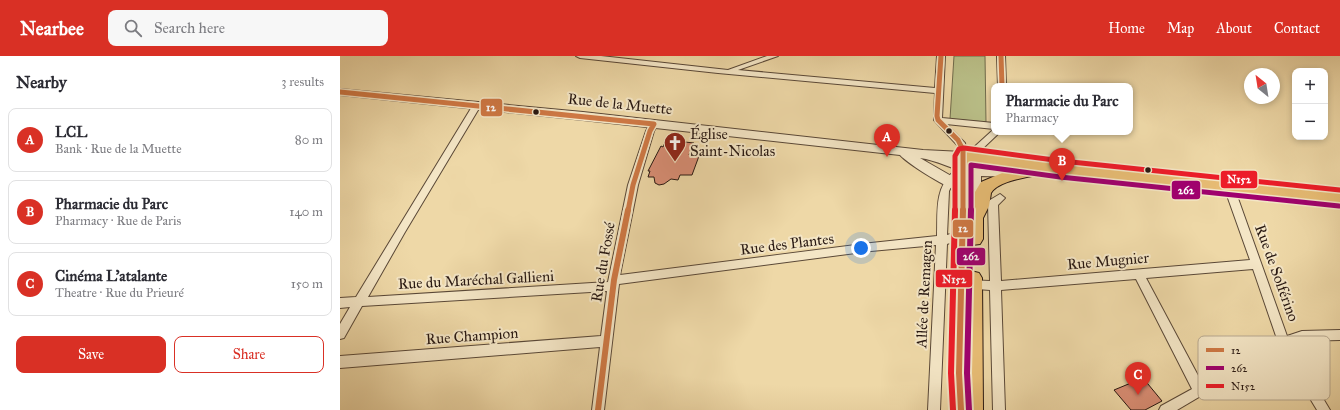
<!DOCTYPE html>
<html lang="en">
<head>
<meta charset="utf-8">
<style>
	:root { --surface:#fff; --page:#f7f7f7; --text:#2b2b33; --muted:#7c7c81; --line:#e1e1e2; --accent:#d93025 }
	body { margin:0; font-family:"IM FELL Great Primer",serif; background:var(--page); color:var(--text) }
	.controls { position:absolute; right:12px; top:12px; display:grid; overflow:hidden; border-radius:8px; box-shadow:0 2px 6px #0003 }
	.controls button { width:36px; height:36px; display:grid; place-items:center; padding:0; border:0; border-bottom:1px solid var(--line); background:var(--surface); color:var(--text); font:20px sans-serif }
	.compass { position:absolute; left:904px; top:12px; width:36px; height:36px; border-radius:50%; background:var(--surface); box-shadow:0 2px 6px #0003; rotate:330deg }
	.you { position:absolute; left:521px; top:192px; width:14px; height:14px; margin:-10px; border:3px solid #fff; border-radius:50%; background:#1a73e8; box-shadow:0 0 0 6px #1a73e833 }
	.badge { display:grid; place-items:center; width:26px; height:26px; border-radius:50%; background:var(--accent); color:#fff; font-size:13px; font-weight:700 }
	.pin { position:absolute; translate:-50% -33px; filter:drop-shadow(0 1px 2px #0008) }
	.pin::after { content:''; position:absolute; top:21px; width:14px; height:12px; background:inherit; clip-path:polygon(0 0,100% 0,50% 100%) }
	.popup { position:absolute; left:651px; top:27px; width:142px; height:52px; box-sizing:border-box; display:grid; place-content:center; border-radius:8px; background:var(--surface); filter:drop-shadow(0 1px 3px #0005); font-size:13px; white-space:nowrap; color:var(--muted) }
	.popup b { font-size:15px; color:var(--text) }
	.popup::after { content:''; position:absolute; left:50%; top:100%; margin-left:-8px; border:8px solid transparent; border-top-color:var(--surface) }
	.list { margin:0; padding:0; list-style:none }
	h2 { display:flex; justify-content:space-between; align-items:center; height:52px; margin:0; padding:0 16px; font-size:17px }
	h2 small { font-size:13px; font-weight:400; color:var(--muted) }
	.list li { display:grid; grid-template-columns:26px 1fr auto; gap:12px; align-items:center; box-sizing:border-box; height:64px; margin:0 8px 8px; padding:0 8px; border:1px solid var(--line); border-radius:8px }
	.list b { display:block; font-size:15px; white-space:nowrap }
	.list p { margin:0; font-size:13px; white-space:nowrap; color:var(--muted) }
	.list em { font-size:13px; font-style:normal; color:var(--muted) }
	.actions { display:flex; gap:8px; padding:12px 16px }
	.actions a { flex:1; padding:9px 0; border:1px solid var(--accent); border-radius:8px; text-align:center; font-size:14px; color:var(--accent) }
	.actions .main { background:var(--accent); color:#fff }
	.icon { flex:none; width:22px; height:22px; fill:none; stroke:currentColor; stroke-width:2; stroke-linecap:round; stroke-linejoin:round }
	.map { position:relative; flex:none; width:1000px; height:354px; overflow:hidden }
	header { display:flex; align-items:center; gap:24px; box-sizing:border-box; height:56px; padding:0 20px; background:var(--accent); color:#fff }
	header strong { font-size:19px }
	nav { display:flex; gap:22px; margin-inline-start:auto; font-size:14px }
	.search { width:280px; height:36px; background:var(--page); display:flex; align-items:center; gap:10px; box-sizing:border-box; padding:0 14px; border-radius:8px; color:var(--muted); font-size:15px }
	main { display:flex }
	aside { flex:1; background:var(--surface) }
	.map>svg:first-child { display:block }
	.green { fill:#b9be87; stroke:#706b4c }
	.building { fill:#d98e75; stroke:#281812 }
	.lines { fill:none; stroke-linecap:round; stroke-linejoin:round }
	.minor-casing { stroke:#5a4837; stroke-width:2 }
	.tertiary-casing { stroke:#5a4837; stroke-width:2 }
	.primary-casing { stroke:#281812; stroke-width:2 }
	.minor { fill:#f4e6c6; fill-rule:evenodd }
	.tertiary { fill:#f4e6c6; fill-rule:evenodd }
	.primary { fill:#e7bc74; fill-rule:evenodd }
	.bus-1-far1-casing { stroke:#f4e6c6; stroke-width:8 }
	.bus-1-casing { stroke:#f4e6c6; stroke-width:10 }
	.bus-2-far1-casing { stroke:#f4e6c6; stroke-width:8 }
	.bus-2-casing { stroke:#f4e6c6; stroke-width:10 }
	.bus-3-far1-casing { stroke:#f4e6c6; stroke-width:8 }
	.bus-3-casing { stroke:#f4e6c6; stroke-width:10 }
	.bus-1-far1 { stroke:#ce7844; stroke-width:5 }
	.bus-1 { stroke:#ce7844; stroke-width:6 }
	.bus-2-far1 { stroke:#a0006e; stroke-width:5 }
	.bus-2 { stroke:#a0006e; stroke-width:6 }
	.bus-3-far1 { stroke:#ed1c29; stroke-width:5 }
	.bus-3 { stroke:#ed1c29; stroke-width:6 }
	.bus-dot { fill:#281812; stroke:#f4e6c6; stroke-width:1.5 }
	.labels { text-anchor:middle; stroke-width:4; stroke-linejoin:round; paint-order:stroke }
	.street-label { font-size:15px; fill:#281812; stroke:#f4e6c6 }
	.poi-label { font-size:15px; fill:#281812; stroke:#f4e6c6; text-anchor:start }
	.key { fill:#f4e6c6; stroke:#b7a890; stroke-width:1 }
	.key-label { font-size:11px; fill:#281812 }
	.line-badge { stroke:#f4e6c6; stroke-width:1.5 }
	.badge-label { font-size:11px; text-anchor:middle; font-weight:bold; fill:#fff }
</style>
</head>
<body>
<header>
<strong>Nearbee</strong>
<div class="search"><svg class="icon" aria-label="search" viewBox="0 0 24 24"><circle cx="10" cy="10" r="6"/><path d="M15 15l6 6"/></svg>Search here</div>
<nav><a>Home</a><a>Map</a><a>About</a><a>Contact</a></nav>
</header>
<main>
<aside>
<h2>Nearby<small>3 results</small></h2>
<ul class="list">
<li><span class="badge">A</span><div><b>LCL</b><p>Bank · Rue de la Muette</p></div><em>80 m</em></li>
<li><span class="badge">B</span><div><b>Pharmacie du Parc</b><p>Pharmacy · Rue de Paris</p></div><em>140 m</em></li>
<li><span class="badge">C</span><div><b>Cinéma L'atalante</b><p>Theatre · Rue du Prieuré</p></div><em>150 m</em></li>
</ul>
<div class="actions"><a class="main">Save</a><a>Share</a></div>
</aside>
<div class="map">
<svg width="1000" height="354" viewBox="0 0 1000 354">
	<rect width="100%" height="100%" fill="#eed8a7"/>
	<filter id="stains"><feTurbulence type="fractalNoise" baseFrequency=".005" numOctaves="4"/><feColorMatrix values="0 0 0 0 .2 0 0 0 0 .09 0 0 0 0 .02 0 0 0 .5 -.17"/></filter>
	<radialGradient id="worn" r=".72"><stop offset=".6" stop-color="#630" stop-opacity="0"/><stop offset="1" stop-color="#630" stop-opacity=".3"/></radialGradient>
	<polygon class="green" points="614,0 645,0 646,66 610,63"/>
	<g class="building">
		<polygon points="326,84 354,87 349,99 359,100 352,119 340,119 338,124 331,123 324,128 319,129 315,127 314,121 308,121 310,115 308,115 321,90 323,91"/>
		<polygon points="803,322 822,345 805,354 791,354 774,334"/>
	</g>
	<g class="lines">
		<g class="minor-casing">
			<g id="minor">
				<polygon points="236,0 261,0 388,14 427,0 438,0 398,14 595,32 597,0 605,0 602,62 654,67 654,73 606,68 625,87 627,100 623,103 619,100 618,90 594,64 595,37 378,17 240,2"/>
				<polygon points="657,0 665,0 666,30 658,30"/>
				<path d="M137 46 141 49 65 176 28 241 268 226 288 129 306 75 311 66 314 65 318 68 314 75 298 129 280 219 531 187 597 180C598 157 594 133 613 116 616 113 619 110 623 109L628 112 613 127 609 135 607 179 624 174 628 175 629 178 628 181 607 188 600 354H588L596 189 531 195 279 228 264 354H252L260 291 0 312V300L261 280 267 235 22 250 4 282 0 283V268L10 251 0 252V242L16 241 133 49Z"/>
				<polygon points="654,73 654,76 659,76 658,78 639,96 638,103 632,103 631,101 632,93"/>
				<path d="M889 128 894 131 947 280 962 275 1000 274V284L962 285 951 289 990 354H977L940 293 837 354H819L821 350 852 333 796 223 661 234 665 354H653L650 234 624 232 623 229 624 226 628 224 650 225 648 147 650 144 660 138 665 142 658 149 661 225 910 204 884 131ZM913 213 937 283 928 286 862 327 806 222Z"/>
			</g>
		</g>
		<g class="tertiary-casing">
			<path id="tertiary" d="M0 33 243 56 583 94 623 96 627 97 629 100 627 103 613 104 629 109 631 104 635 103 639 104 641 111 677 113 681 114 683 117 681 120 677 121 641 120V154L639 157 635 159 631 157 629 154V132L627 135C624 136 624 137 621 136 610 134 568 108 560 99L243 64 0 39ZM580 102C596 104 612 113 629 117V132L627 129Z"/>
		</g>
		<g class="primary-casing">
			<path id="primary" d="M623 95 721 107 1000 136V148L702 116 700 118C687 122 659 124 651 137L649 150 643 162V183L640 188 632 189 631 215 639 217 642 222 643 354H610L609 317 611 251 614 202 615 100 618 96ZM631 106 674 112 641 126 635 136 631 153Z"/>
		</g>
		<use href="#minor" class="minor"/>
		<use href="#tertiary" class="tertiary"/>
		<use href="#primary" class="primary"/>
		<g class="bus-1-far1-casing">
			<g id="bus-1-far1">
				<polyline points="601,0 597,60 598,64 618,84 623,94 623,155"/>
				<polyline points="661,0 662,30"/>
				<polyline points="0,36 314,68 310,75 293,129 288,155"/>
			</g>
		</g>
		<g class="bus-1-casing">
			<g id="bus-1">
				<polyline points="258,354 274,224 288,154"/>
				<polyline points="621,354 619,317 623,154"/>
			</g>
		</g>
		<g class="bus-2-far1-casing">
			<polyline id="bus-2-far1" points="631,155 631,109 720,121 999,150"/>
		</g>
		<g class="bus-2-casing">
			<polyline id="bus-2" points="629,354 627,317 631,154"/>
		</g>
		<g class="bus-3-far1-casing">
			<polyline id="bus-3-far1" points="615,155 615,100 619,93 624,92 722,105 1000,134"/>
		</g>
		<g class="bus-3-casing">
			<polyline id="bus-3" points="613,354 611,317 615,154"/>
		</g>
		<use href="#bus-1-far1" class="bus-1-far1"/>
		<use href="#bus-1" class="bus-1"/>
		<use href="#bus-2-far1" class="bus-2-far1"/>
		<use href="#bus-2" class="bus-2"/>
		<use href="#bus-3-far1" class="bus-3-far1"/>
		<use href="#bus-3" class="bus-3"/>
	</g>
	<defs>
		<g id="church-pin" transform="scale(1.15)"><path d="M0 17L-7.5 6A9.5 9.5 0 1 1 7.5 6Z" fill="#8f2418" stroke="#f4e6c6"/><path d="M-1.2-6h2.4v3.5h3.3v2.4h-3.3V6h-2.4V-.1h-3.3v-2.4h3.3Z" fill="#fff"/></g>
	</defs>
	<g fill-rule="evenodd">
		<use href="#church-pin" x="335" y="87"/>
	</g>
	<g class="bus-dot">
		<circle cx="196" cy="56" r="3.5"/>
		<circle cx="609" cy="75" r="3.5"/>
		<circle cx="808" cy="114" r="3.5"/>
	</g>
	<g class="labels">
		<g class="street-label">
			<text transform="translate(280 48) rotate(6)" y="5">Rue de la Muette</text>
			<text transform="translate(447 188) rotate(-7)" y="5">Rue des Plantes</text>
			<text transform="translate(768 205) rotate(-5)" y="5">Rue Mugnier</text>
			<text transform="translate(263 206) rotate(-80)" y="5">Rue du Fossé</text>
			<text transform="translate(937 217) rotate(70)" y="5">Rue de Solférino</text>
			<text transform="translate(136 224) rotate(-3)" y="5">Rue du Maréchal Gallieni</text>
			<text transform="translate(584 238) rotate(-87)" y="5">Allée de Remagen</text>
			<text transform="translate(132 280) rotate(-4)" y="5">Rue Champion</text>
		</g>
		<g class="poi-label">
			<text x="350" y="83">Église<tspan x="350" dy="17">Saint-Nicolas</tspan></text>
		</g>
	</g>
	<rect x="858" y="280" width="132" height="64" rx="6" class="key"/>
	<rect x="866" y="292" width="18" height="4" fill="#ce7844"/>
	<rect x="866" y="310" width="18" height="4" fill="#a0006e"/>
	<rect x="866" y="328" width="18" height="4" fill="#ed1c29"/>
	<g class="key-label">
		<text x="891" y="298">12</text>
		<text x="891" y="316">262</text>
		<text x="891" y="334">N152</text>
	</g>
	<g class="line-badge">
		<rect x="140" y="42" width="23" height="19" rx="4" fill="#ce7844"/>
		<rect x="880" y="114" width="38" height="19" rx="4" fill="#ed1c29"/>
		<rect x="831" y="124" width="30" height="20" rx="4" fill="#a0006e"/>
		<rect x="612" y="163" width="22" height="19" rx="4" fill="#ce7844"/>
		<rect x="616" y="191" width="30" height="19" rx="4" fill="#a0006e"/>
		<rect x="595" y="213" width="38" height="19" rx="4" fill="#ed1c29"/>
	</g>
	<g class="badge-label">
		<text x="151" y="55">12</text>
		<text x="899" y="127">N152</text>
		<text x="846" y="138">262</text>
		<text x="623" y="176">12</text>
		<text x="631" y="204">262</text>
		<text x="614" y="227">N152</text>
	</g>
	<rect width="100%" height="100%" filter="url(#stains)"/>
	<rect width="100%" height="100%" fill="url(#worn)"/>
</svg>
<div class="controls">
<button>+</button>
<button>−</button>
</div>
<svg class="compass" viewBox="-18 -18 36 36"><path d="M0-13l5 13h-10z" fill="#e53935"/><path d="M0 13l5-13h-10z" fill="#7c7c81"/></svg>
<div class="you"></div>
<div class="pin badge" style="left:547px;top:101px">A</div>
<div class="pin badge" style="left:722px;top:125px">B</div>
<div class="popup"><b>Pharmacie du Parc</b>Pharmacy</div>
<div class="pin badge" style="left:798px;top:339px">C</div>
</div>
</main>
</body>
</html>
